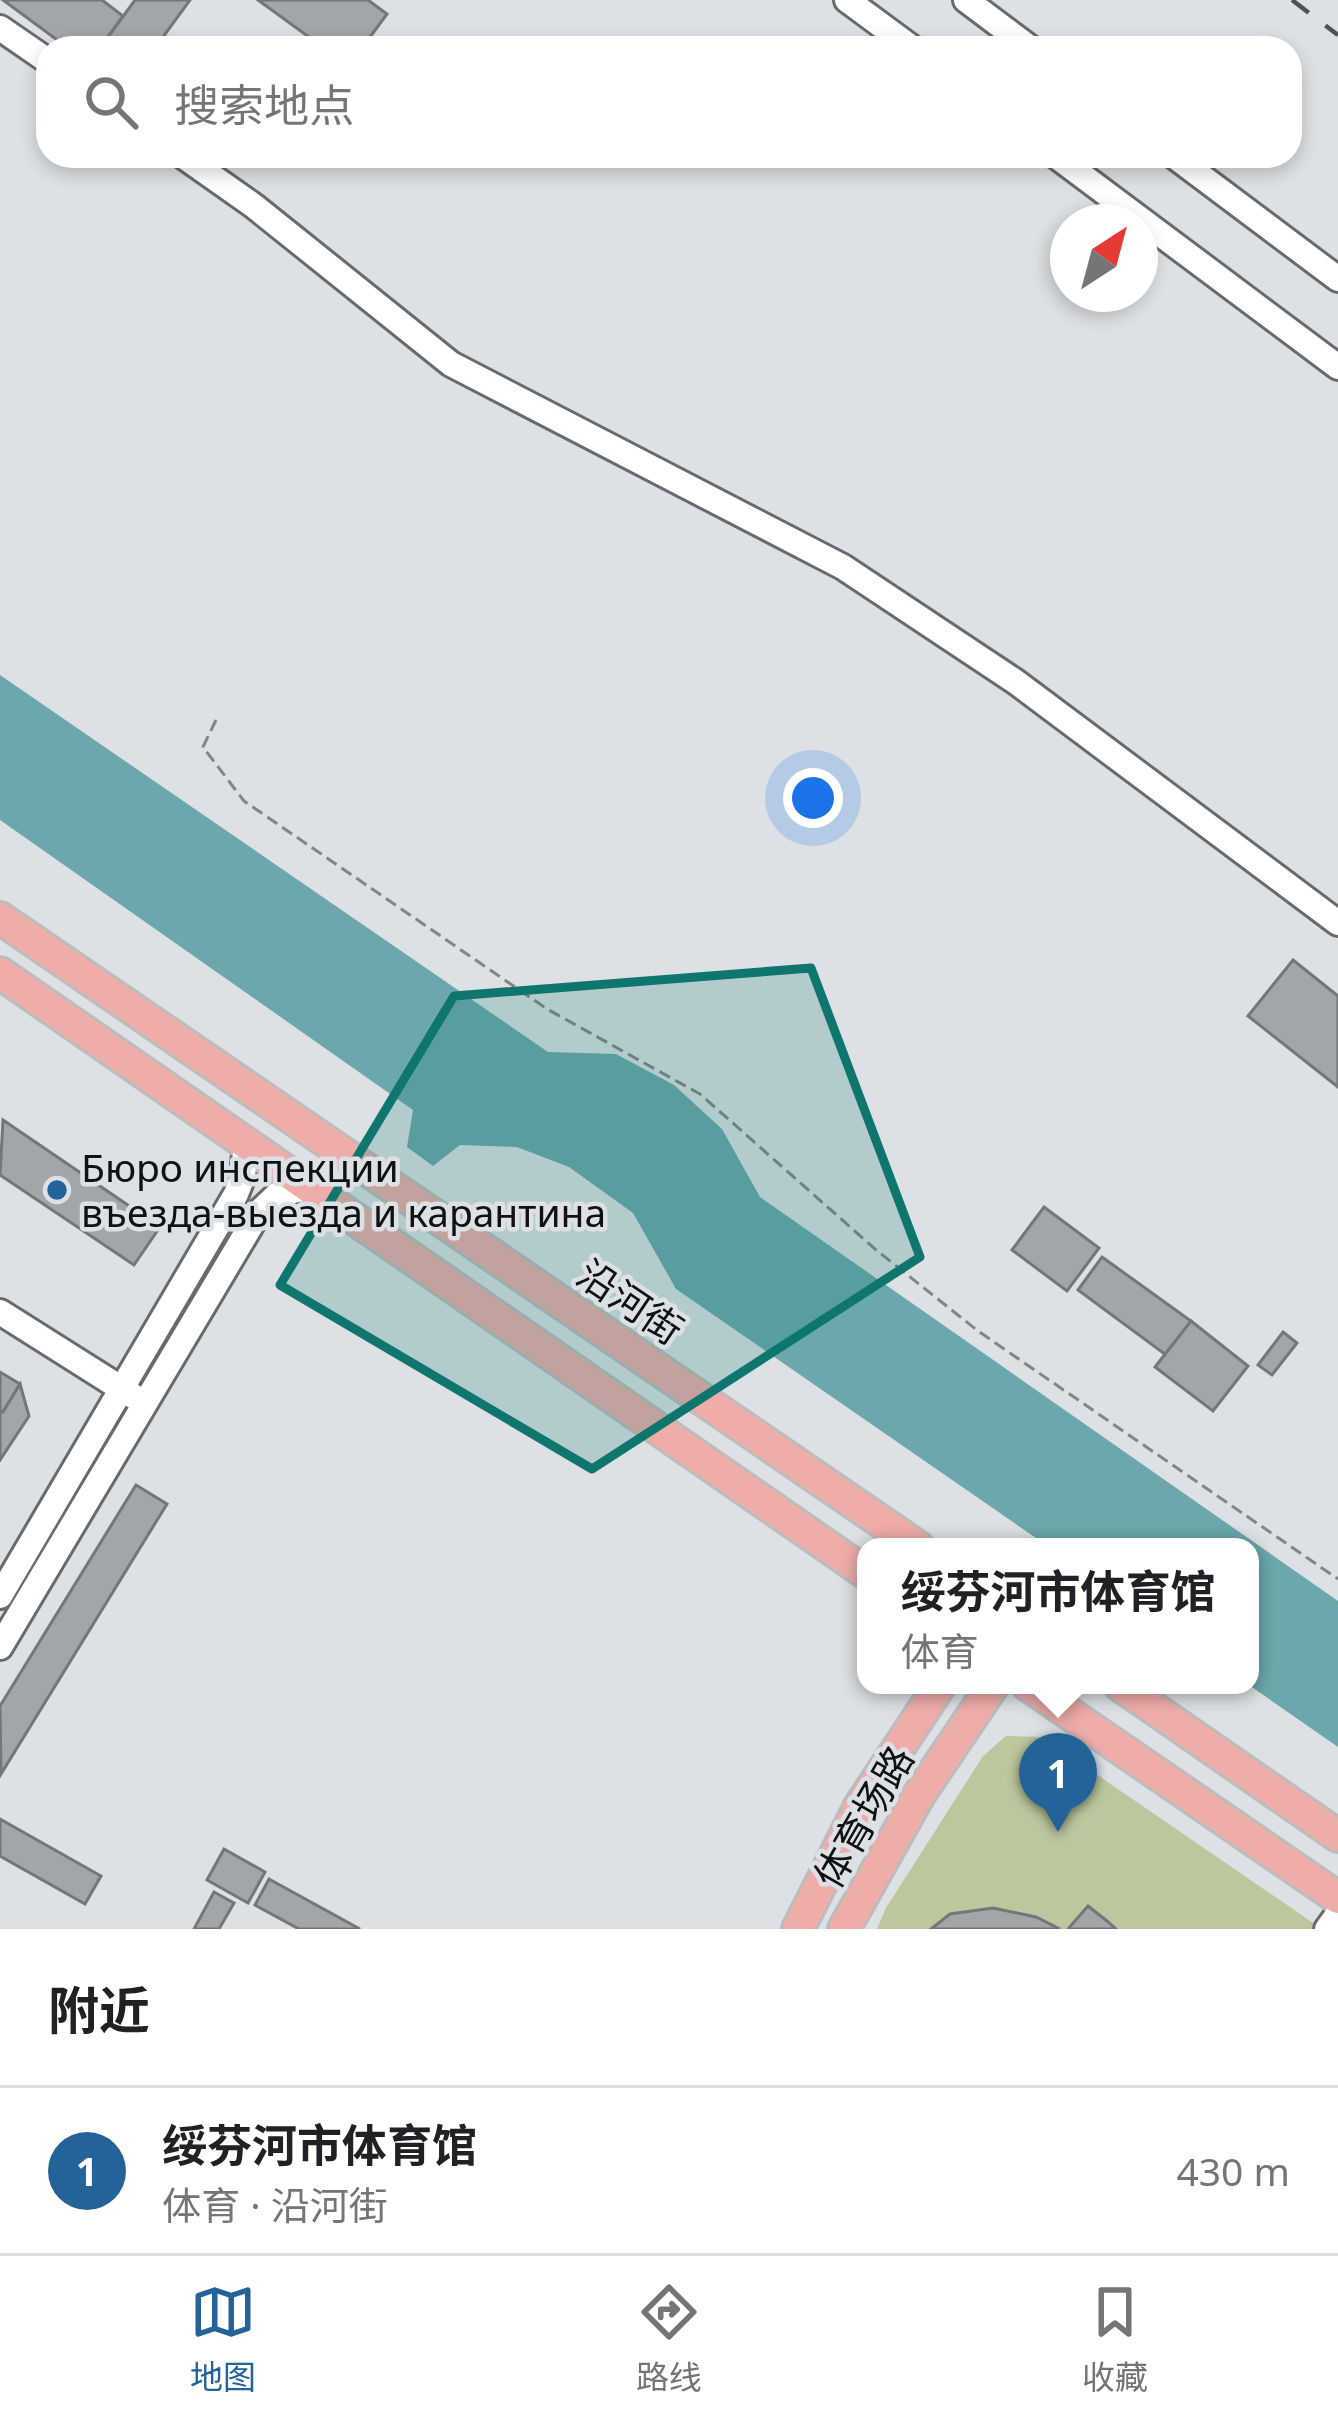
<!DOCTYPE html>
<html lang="zh">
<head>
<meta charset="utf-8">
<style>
	:root { --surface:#fff; --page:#f6f6f6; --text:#202124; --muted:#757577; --line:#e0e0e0; --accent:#246399 }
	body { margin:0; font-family:"Noto Sans","Noto Sans SC",sans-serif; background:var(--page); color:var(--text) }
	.compass { position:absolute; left:1050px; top:204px; width:108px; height:108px; border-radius:50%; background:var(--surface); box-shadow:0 6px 18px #0003; rotate:36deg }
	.you { position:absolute; left:813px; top:798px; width:42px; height:42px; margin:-30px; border:9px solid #fff; border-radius:50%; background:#1a73e8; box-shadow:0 0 0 18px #1a73e833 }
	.badge { display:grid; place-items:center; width:78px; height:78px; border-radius:50%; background:var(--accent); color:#fff; font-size:39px; font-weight:700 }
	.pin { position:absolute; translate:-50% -99px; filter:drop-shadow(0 3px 6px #0008) }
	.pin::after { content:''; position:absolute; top:63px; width:42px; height:36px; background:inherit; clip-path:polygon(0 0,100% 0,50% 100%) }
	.popup { position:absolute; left:857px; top:1538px; width:402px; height:156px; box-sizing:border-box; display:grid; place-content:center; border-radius:24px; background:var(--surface); filter:drop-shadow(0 3px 9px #0005); font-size:39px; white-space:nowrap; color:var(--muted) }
	.popup b { font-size:45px; color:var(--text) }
	.popup::after { content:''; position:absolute; left:50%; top:100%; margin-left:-24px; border:24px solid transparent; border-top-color:var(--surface) }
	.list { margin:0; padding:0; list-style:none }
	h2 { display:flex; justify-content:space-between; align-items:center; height:156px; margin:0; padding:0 48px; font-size:51px }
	h2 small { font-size:39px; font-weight:400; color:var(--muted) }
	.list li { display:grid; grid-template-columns:78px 1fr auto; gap:36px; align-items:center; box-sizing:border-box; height:168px; padding:0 48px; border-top:3px solid var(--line) }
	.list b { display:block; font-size:45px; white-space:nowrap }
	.list p { margin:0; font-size:39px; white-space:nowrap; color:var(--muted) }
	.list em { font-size:39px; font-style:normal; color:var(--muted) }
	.icon { flex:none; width:66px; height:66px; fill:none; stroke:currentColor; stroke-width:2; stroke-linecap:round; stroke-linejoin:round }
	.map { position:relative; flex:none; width:1338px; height:1929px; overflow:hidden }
	.search { position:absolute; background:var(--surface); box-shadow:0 6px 18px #0003; left:36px; right:36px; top:36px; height:132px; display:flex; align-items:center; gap:30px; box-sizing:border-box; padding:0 42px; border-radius:36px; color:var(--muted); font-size:45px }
	.sheet { height:324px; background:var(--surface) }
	nav { display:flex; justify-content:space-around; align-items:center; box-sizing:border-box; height:168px; border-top:3px solid var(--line); background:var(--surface); font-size:33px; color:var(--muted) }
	nav a { display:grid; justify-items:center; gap:6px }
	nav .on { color:var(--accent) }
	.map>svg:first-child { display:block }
	.green { fill:#bcc79e }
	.water { fill:#6ca8ab }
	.building { fill:#a2a6a9; stroke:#74777a; stroke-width:3 }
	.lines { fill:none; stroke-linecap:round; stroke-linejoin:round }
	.minor-casing { stroke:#686b6e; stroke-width:30 }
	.major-casing { stroke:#bcbcbd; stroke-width:36 }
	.path { stroke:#838588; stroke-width:3; stroke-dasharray:12 6; stroke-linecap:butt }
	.minor { stroke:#fff; stroke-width:24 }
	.major { stroke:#efadaa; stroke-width:30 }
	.rail { stroke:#4f5153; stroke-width:4.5; stroke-dasharray:21 21; stroke-linecap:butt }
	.marked { fill:#0f766e; fill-opacity:0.2; stroke:#0f766e; stroke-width:9; stroke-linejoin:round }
	.poi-dot { fill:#246399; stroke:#dde0e4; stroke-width:4.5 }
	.labels { text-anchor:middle; stroke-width:9; stroke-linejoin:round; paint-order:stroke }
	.poi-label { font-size:39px; fill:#0f1112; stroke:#dde0e4; text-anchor:start }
	.street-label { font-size:39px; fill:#0f1112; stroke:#dde0e4 }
</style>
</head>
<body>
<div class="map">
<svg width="1338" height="1929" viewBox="0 0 1338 1929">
	<rect width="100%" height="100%" fill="#dde0e4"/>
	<polygon class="green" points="1006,1736 1042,1737 1322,1929 877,1929 886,1908 983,1756"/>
	<polygon class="water" points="0,675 548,1052 616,1054 674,1085 722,1129 760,1197 1338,1601 1338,1747 1249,1685 1250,1547 1049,1547 676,1289 633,1213 569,1167 517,1147 460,1145 433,1166 407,1147 413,1110 0,820"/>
	<g class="building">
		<polygon points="3,0 102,0 123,16 100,48 68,48"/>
		<polygon points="135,0 190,0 155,48 100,48"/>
		<polygon points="258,0 368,0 387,14 362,48 324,48"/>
		<polygon points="1293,960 1338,996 1338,1087 1248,1016"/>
		<polygon points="3,1120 160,1227 134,1265 0,1175"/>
		<polygon points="1044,1207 1099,1248 1067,1291 1012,1250"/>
		<polygon points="1102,1257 1191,1321 1166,1355 1078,1290"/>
		<polygon points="1191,1321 1248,1366 1213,1411 1155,1367"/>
		<polygon points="1283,1332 1297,1343 1272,1375 1258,1365"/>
		<polygon points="0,1372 20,1384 3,1412 0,1411"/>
		<polygon points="20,1384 29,1416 0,1460 0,1411 3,1412"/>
		<polygon points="136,1485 167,1504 1,1774 0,1706"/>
		<polygon points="0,1819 101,1876 85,1904 0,1856"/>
		<polygon points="224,1849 265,1872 248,1903 207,1880"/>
		<polygon points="269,1879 360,1929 299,1929 255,1905"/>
		<polygon points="214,1892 234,1903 219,1929 194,1929"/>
		<polygon points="1088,1906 1107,1921 1116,1929 1068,1929"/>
		<polygon points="993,1908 1036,1917 1060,1929 931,1929 950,1914"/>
	</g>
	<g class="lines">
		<g class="minor-casing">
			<g id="minor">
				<polyline points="847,0 912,48"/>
				<polyline points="966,0 1030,48"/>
				<polyline points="0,28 48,61"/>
				<polyline points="183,156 254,206 451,364 843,567 1016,682 1338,923"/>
				<polyline points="1056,156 1338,367"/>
				<polyline points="1174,156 1338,279"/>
				<polyline points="0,1312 133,1396"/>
				<polyline points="0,1596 236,1194 243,1176 246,1143"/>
				<polyline points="0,1647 259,1212 277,1195 309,1187"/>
				<polyline points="1327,1929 1338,1914"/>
			</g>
		</g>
		<g class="major-casing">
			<g id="major">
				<polyline points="0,918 918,1547"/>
				<polyline points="0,973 866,1573"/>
				<polyline points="1028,1685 1338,1898"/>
				<polyline points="1120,1685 1338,1836"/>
				<polyline points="798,1929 860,1806 940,1685"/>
				<polyline points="844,1929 919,1795 993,1685"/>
			</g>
		</g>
		<polyline class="path" points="216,720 203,747 244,801 547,1009 700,1094 875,1249 978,1331 1338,1579"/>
		<use href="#minor" class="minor"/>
		<use href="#major" class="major"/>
		<polyline class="rail" points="1292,0 1338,35"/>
	</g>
	<path class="marked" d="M811 968 920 1257 592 1469 280 1285 454 996Z"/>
	<circle class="poi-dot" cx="57" cy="1190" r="12"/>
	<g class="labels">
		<g class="poi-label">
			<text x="81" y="1182">Бюро инспекции<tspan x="81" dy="45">въезда-выезда и карантина</tspan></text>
		</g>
		<g class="street-label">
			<text transform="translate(630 1302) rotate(34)" y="14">沿河街</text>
			<text transform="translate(864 1817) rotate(-60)" y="14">体育场路</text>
		</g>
	</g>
</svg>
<svg class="compass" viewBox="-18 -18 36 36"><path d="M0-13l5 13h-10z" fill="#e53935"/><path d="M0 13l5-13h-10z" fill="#757577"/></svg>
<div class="you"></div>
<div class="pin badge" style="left:1058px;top:1832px">1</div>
<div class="popup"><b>绥芬河市体育馆</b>体育</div>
<div class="search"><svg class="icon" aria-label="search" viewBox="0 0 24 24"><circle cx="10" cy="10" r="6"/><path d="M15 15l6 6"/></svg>搜索地点</div>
</div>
<section class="sheet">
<h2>附近<small></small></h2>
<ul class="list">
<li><span class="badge">1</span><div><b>绥芬河市体育馆</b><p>体育 · 沿河街</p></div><em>430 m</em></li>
</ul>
</section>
<nav>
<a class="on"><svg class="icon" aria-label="map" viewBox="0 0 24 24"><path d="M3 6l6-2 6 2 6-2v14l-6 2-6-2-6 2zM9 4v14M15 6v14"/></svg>地图</a>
<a><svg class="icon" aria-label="directions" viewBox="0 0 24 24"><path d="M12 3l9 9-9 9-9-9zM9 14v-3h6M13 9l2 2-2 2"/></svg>路线</a>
<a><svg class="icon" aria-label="saved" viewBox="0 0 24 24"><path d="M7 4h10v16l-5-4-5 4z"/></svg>收藏</a>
</nav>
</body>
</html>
